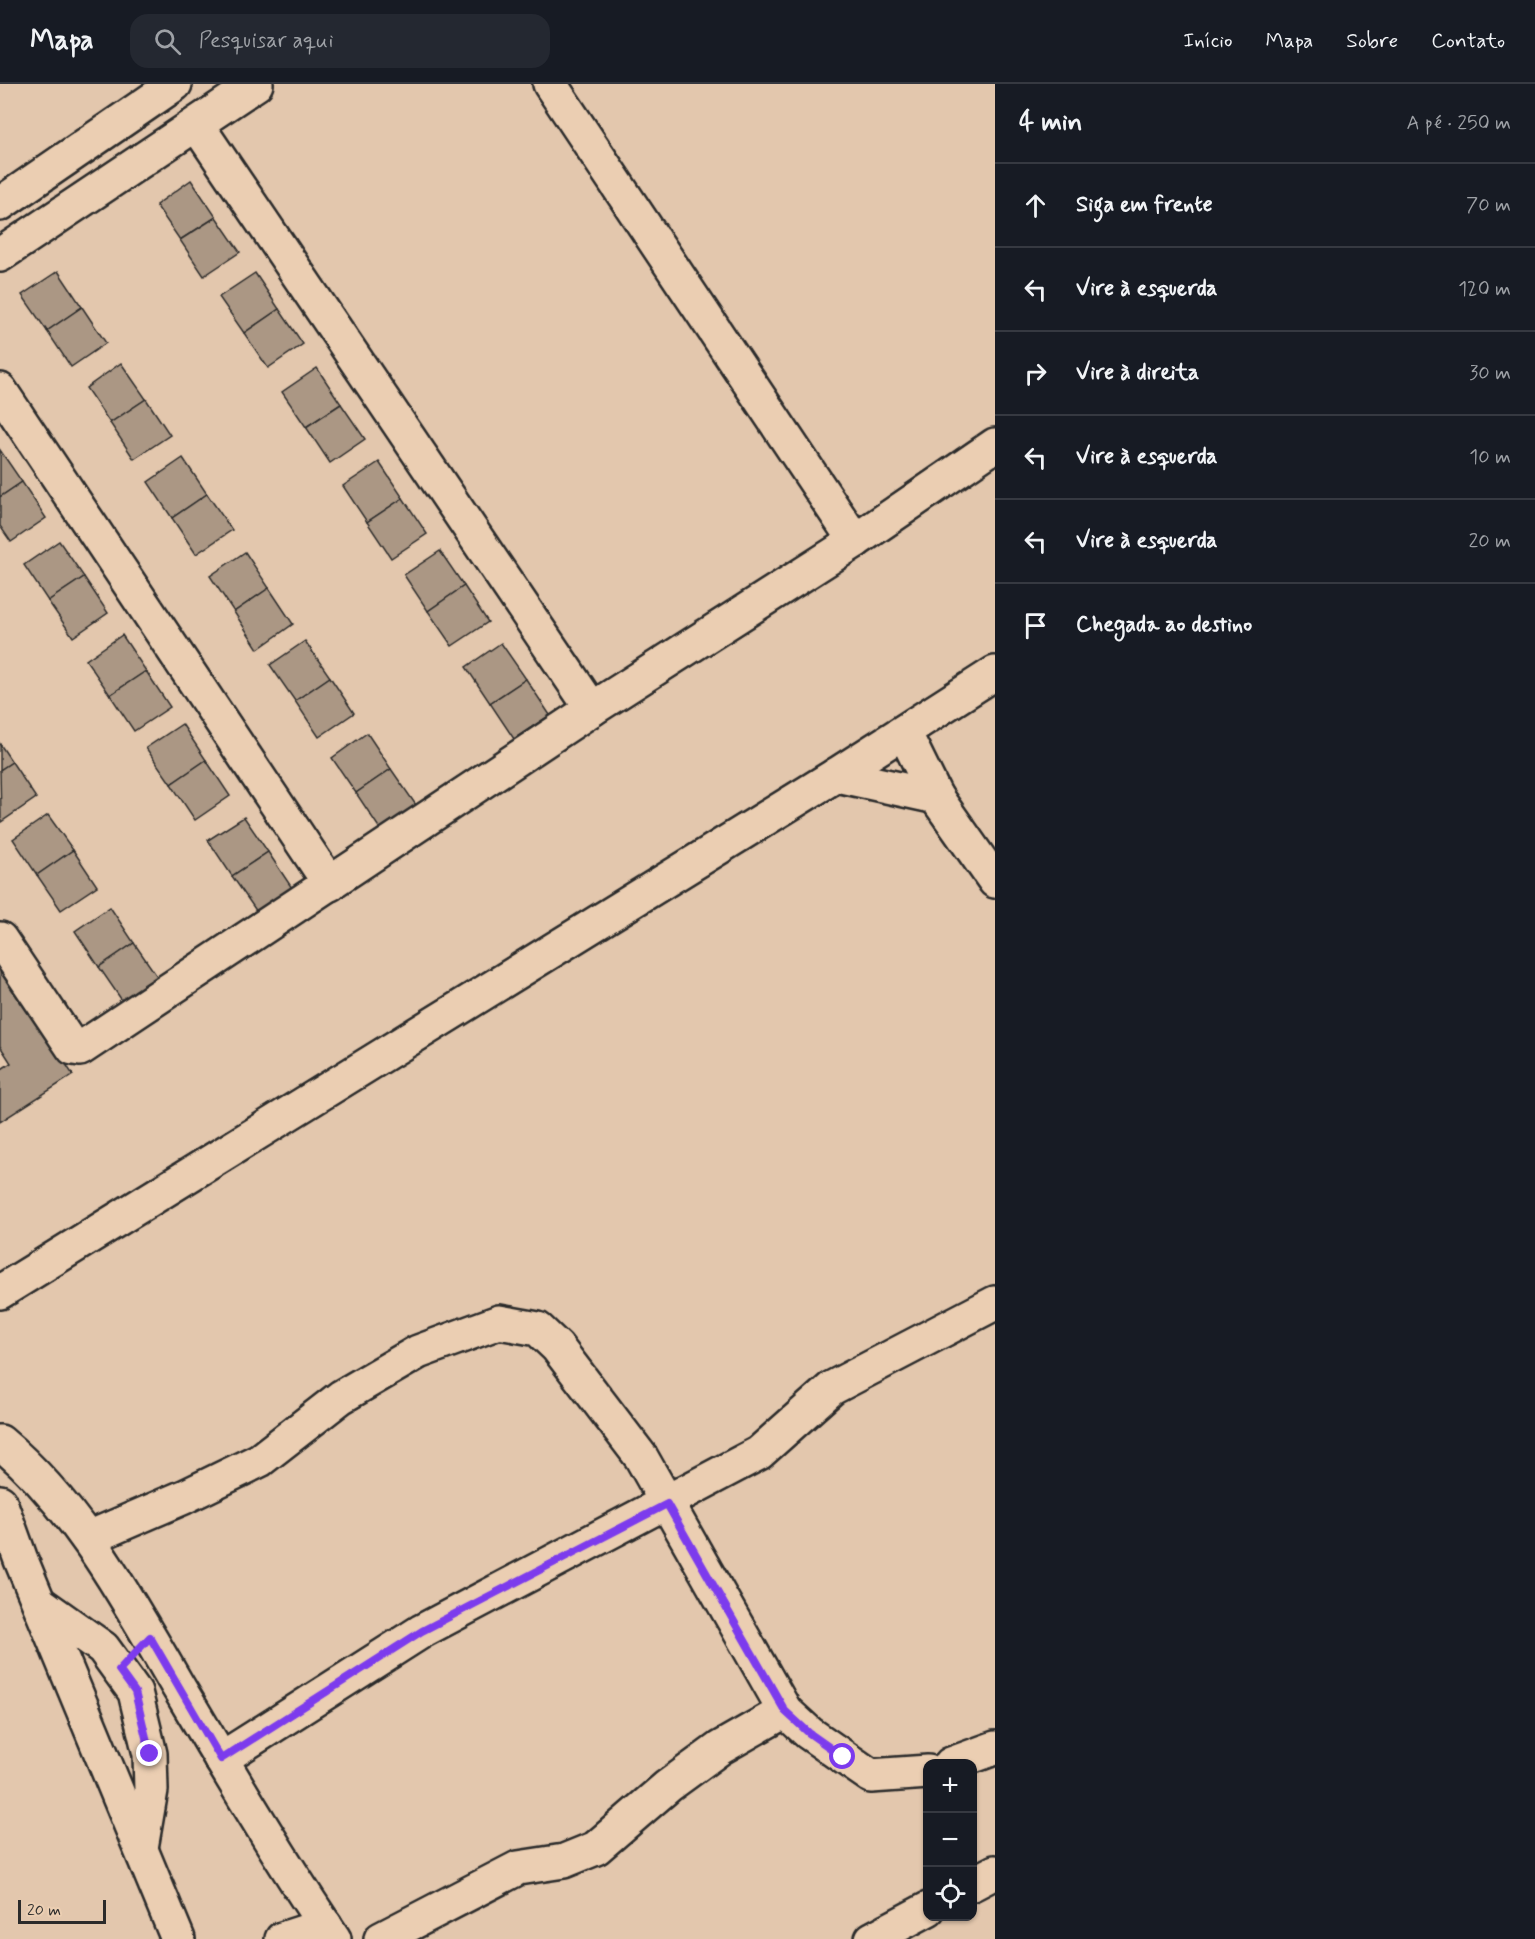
<!DOCTYPE html>
<html lang="pt">
<head>
<meta charset="utf-8">
<style>
	:root { --surface:#171b24; --page:#242831; --text:#f1f3f6; --muted:#9ea1a6; --line:#363941 }
	body { margin:0; font-family:Mynerve,sans-serif; background:var(--page); color:var(--text) }
	.controls { position:absolute; right:18px; bottom:18px; display:grid; overflow:hidden; border-radius:12px; box-shadow:0 2px 4px #0004 }
	.controls button { width:54px; height:54px; display:grid; place-items:center; padding:0; border:0; border-bottom:2px solid var(--line); background:var(--surface); color:var(--text); font:30px sans-serif }
	.scale { position:absolute; left:18px; bottom:15px; width:88px; box-sizing:border-box; padding-left:6px; border:3px solid #2b2b2b; border-top:0; font-size:16px; line-height:21px; white-space:nowrap; color:#2b2b2b; -webkit-text-stroke:4px #ebceb2; paint-order:stroke }
	.stop { position:absolute; width:18px; height:18px; margin:-14px; border:4px solid #7c3aed; border-radius:50%; background:#fff }
	.stop.end { background:#7c3aed; border-color:#fff; box-shadow:0 2px 6px #0008 }
	.list { margin:0; padding:0; list-style:none }
	h2 { display:flex; justify-content:space-between; align-items:center; height:78px; margin:0; padding:0 24px; font-size:26px }
	h2 small { font-size:20px; font-weight:400; color:var(--muted) }
	.list li { display:grid; grid-template-columns:39px 1fr auto; gap:18px; align-items:center; box-sizing:border-box; height:84px; padding:0 24px; border-top:2px solid var(--line) }
	.list b { display:block; font-size:22px; white-space:nowrap }
	.list em { font-size:20px; font-style:normal; color:var(--muted) }
	.icon { flex:none; width:33px; height:33px; fill:none; stroke:currentColor; stroke-width:2; stroke-linecap:round; stroke-linejoin:round }
	.map { position:relative; flex:none; width:995px; height:1855px; overflow:hidden }
	header { display:flex; align-items:center; gap:36px; box-sizing:border-box; height:84px; padding:0 30px; background:var(--surface); border-bottom:2px solid var(--line) }
	header strong { font-size:28px }
	nav { display:flex; gap:33px; margin-inline-start:auto; font-size:21px }
	.search { width:420px; height:54px; background:var(--page); display:flex; align-items:center; gap:15px; box-sizing:border-box; padding:0 21px; border-radius:18px; color:var(--muted); font-size:22px }
	main { display:flex }
	aside { flex:1; background:var(--surface) }
	.map>svg:first-child { display:block }
	.building { fill:#ab9784; stroke:#2b2b2b; stroke-width:1.5 }
	.lines { fill:none; stroke-linecap:round; stroke-linejoin:round }
	.minor-casing { stroke:#2b2b2b; stroke-width:38 }
	.minor { stroke:#ebceb2; stroke-width:33 }
	.route { stroke:#7c3aed; stroke-width:8 }
</style>
</head>
<body>
<header>
<strong>Mapa</strong>
<div class="search"><svg class="icon" aria-label="search" viewBox="0 0 24 24"><circle cx="10" cy="10" r="6"/><path d="M15 15l6 6"/></svg>Pesquisar aqui</div>
<nav><a>Início</a><a>Mapa</a><a>Sobre</a><a>Contato</a></nav>
</header>
<main>
<div class="map">
<svg width="995" height="1855" viewBox="0 0 995 1855">
	<rect width="100%" height="100%" fill="#e3c7ad"/>
	<filter id="ink" filterUnits="userSpaceOnUse"><feTurbulence type="fractalNoise" baseFrequency=".0167" numOctaves="2"/><feDisplacementMap in="SourceGraphic" scale="12" xChannelSelector="R" yChannelSelector="G"/><feConvolveMatrix kernelMatrix="1 2 1 2 8 2 1 2 1" color-interpolation-filters="sRGB"/></filter>
	<g filter="url(#ink)">
		<g class="building">
			<polygon points="191,96 216,133 180,156 156,121"/>
			<polygon points="216,133 240,168 204,192 180,156"/>
			<polygon points="58,187 82,223 47,247 22,211"/>
			<polygon points="255,189 279,225 244,249 219,213"/>
			<polygon points="82,223 106,259 71,283 47,247"/>
			<polygon points="279,225 303,260 268,284 244,249"/>
			<polygon points="121,279 146,315 110,339 86,304"/>
			<polygon points="317,284 341,320 306,343 282,308"/>
			<polygon points="146,315 170,351 134,375 110,339"/>
			<polygon points="341,320 365,355 330,379 306,343"/>
			<polygon points="0,366 22,398 0,413"/>
			<polygon points="183,374 207,410 172,434 148,398"/>
			<polygon points="379,378 403,414 367,438 343,402"/>
			<polygon points="22,398 46,434 11,458 0,442 0,413"/>
			<polygon points="207,410 232,446 196,470 172,434"/>
			<polygon points="403,414 427,450 391,474 367,438"/>
			<polygon points="59,457 84,493 48,517 24,481"/>
			<polygon points="440,467 464,502 428,527 404,491"/>
			<polygon points="245,468 269,504 234,528 210,492"/>
			<polygon points="84,493 108,529 73,553 48,517"/>
			<polygon points="464,502 488,538 452,562 428,527"/>
			<polygon points="269,504 293,540 258,565 234,528"/>
			<polygon points="122,551 146,587 110,611 86,576"/>
			<polygon points="305,557 330,593 295,617 270,581"/>
			<polygon points="501,559 526,595 490,619 466,583"/>
			<polygon points="146,587 170,623 134,647 110,611"/>
			<polygon points="330,593 354,629 319,653 295,617"/>
			<polygon points="526,595 550,631 514,655 490,619"/>
			<polygon points="182,640 206,676 171,700 146,664"/>
			<polygon points="367,649 391,685 356,709 332,674"/>
			<polygon points="0,660 12,678 0,686"/>
			<polygon points="206,676 230,712 195,736 171,700"/>
			<polygon points="12,678 36,714 1,738 0,686"/>
			<polygon points="391,685 416,721 380,745 356,709"/>
			<polygon points="48,731 73,766 37,791 13,755"/>
			<polygon points="244,733 268,768 232,792 208,756"/>
			<polygon points="73,766 97,802 61,826 37,791"/>
			<polygon points="268,768 292,804 257,828 232,792"/>
			<polygon points="110,823 134,859 99,883 75,847"/>
			<polygon points="134,859 159,895 123,918 99,883"/>
			<polygon points="0,879 73,991 0,1038 0,986 11,979 0,962"/>
		</g>
		<g class="lines">
			<g class="minor-casing">
				<g id="minor">
					<polyline points="197,41 592,625"/>
					<polyline points="0,120 175,0"/>
					<polyline points="0,171 256,0"/>
					<polyline points="0,306 330,800"/>
					<polyline points="855,457 995,361"/>
					<polyline points="904,648 936,713 995,797"/>
					<polyline points="836,691 936,713"/>
					<polyline points="0,855 73,964 80,965 592,625 855,457 550,0"/>
					<polyline points="0,1208 836,691 995,589"/>
					<path d="M0 1358C77 1422 126 1513 176 1599 227 1685 278 1772 334 1855"/>
					<polyline points="0,1418 21,1476 178,1855"/>
					<polyline points="89,1454 184,1413 260,1376 341,1313 418,1268 499,1238 538,1245 557,1263 641,1373 785,1627"/>
					<polyline points="41,1520 103,1564 135,1608 150,1670 151,1706 141,1764"/>
					<polyline points="221,1675 422,1547 759,1369 832,1304 995,1219"/>
					<polyline points="951,1680 995,1664"/>
					<polyline points="972,1800 995,1788"/>
					<polyline points="282,1855 325,1841"/>
					<polyline points="381,1855 518,1784 564,1777 596,1764 668,1702 720,1664 785,1627 809,1649 871,1692 928,1688"/>
					<polyline points="872,1855 928,1825"/>
				</g>
			</g>
			<use href="#minor" class="minor"/>
		</g>
	</g>
	<g class="lines" filter="url(#ink)">
		<polyline class="route" points="150,1670 135,1608 119,1586 150,1553 221,1675 422,1547 667,1420 785,1627 809,1649 843,1673"/>
	</g>
</svg>
<div class="controls">
<button>+</button>
<button>−</button>
<button><svg class="icon" aria-label="locate" viewBox="0 0 24 24"><circle cx="12" cy="12" r="6"/><path d="M12 2v4M12 18v4M2 12h4M18 12h4"/></svg></button>
</div>
<div class="scale">20 m</div>
<div class="stop" style="left:843px;top:1673px"></div>
<div class="stop end" style="left:150px;top:1670px"></div>
</div>
<aside>
<h2>4 min<small>A pé · 250 m</small></h2>
<ul class="list">
<li><svg class="icon" aria-label="ahead" viewBox="0 0 24 24"><path d="M12 20V5M6 11l6-6 6 6"/></svg><div><b>Siga em frente</b></div><em>70 m</em></li>
<li><svg class="icon" aria-label="left" viewBox="0 0 24 24"><path d="M17 20v-9H6M10 6l-5 5 5 5"/></svg><div><b>Vire à esquerda</b></div><em>120 m</em></li>
<li><svg class="icon" aria-label="right" viewBox="0 0 24 24"><path d="M7 20v-9h11M14 6l5 5-5 5"/></svg><div><b>Vire à direita</b></div><em>30 m</em></li>
<li><svg class="icon" aria-label="left" viewBox="0 0 24 24"><path d="M17 20v-9H6M10 6l-5 5 5 5"/></svg><div><b>Vire à esquerda</b></div><em>10 m</em></li>
<li><svg class="icon" aria-label="left" viewBox="0 0 24 24"><path d="M17 20v-9H6M10 6l-5 5 5 5"/></svg><div><b>Vire à esquerda</b></div><em>20 m</em></li>
<li><svg class="icon" aria-label="arrive" viewBox="0 0 24 24"><path d="M6 21V4h12l-3 4 3 4H6"/></svg><div><b>Chegada ao destino</b></div></li>
</ul>
</aside>
</main>
</body>
</html>
